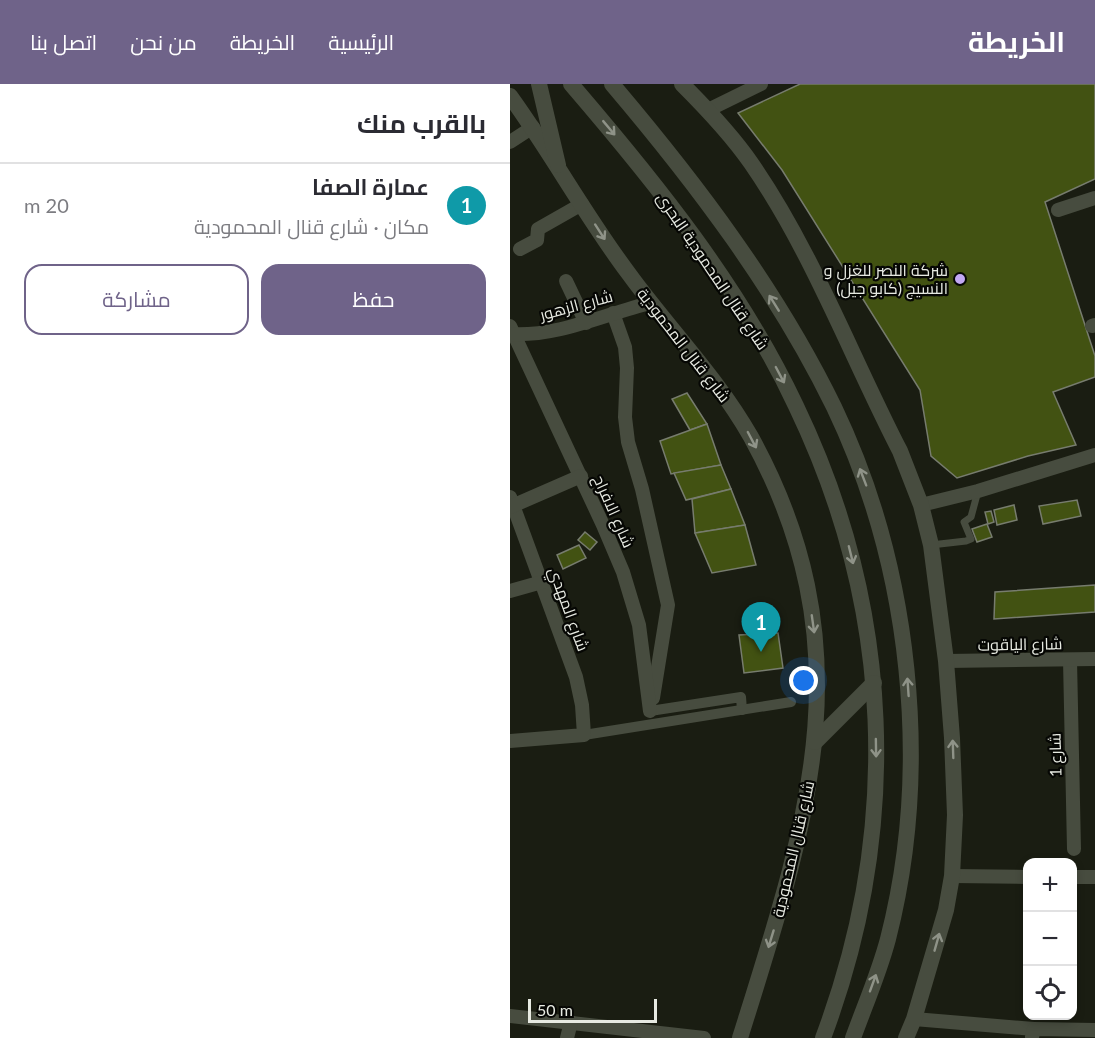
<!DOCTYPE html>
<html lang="ar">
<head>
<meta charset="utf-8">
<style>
	:root { --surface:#fff; --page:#f2f2f3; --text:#2b2b33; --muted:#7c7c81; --line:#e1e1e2; --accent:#6f6389 }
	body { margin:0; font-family:Lato,Cairo,sans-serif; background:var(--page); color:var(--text); direction:rtl }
	.controls { position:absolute; right:18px; bottom:18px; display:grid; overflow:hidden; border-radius:12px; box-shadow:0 3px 9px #0003 }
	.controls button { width:54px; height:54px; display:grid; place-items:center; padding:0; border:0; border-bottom:2px solid var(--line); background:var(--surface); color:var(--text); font:30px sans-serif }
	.scale { position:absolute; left:18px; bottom:15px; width:129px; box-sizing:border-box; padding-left:6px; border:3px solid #e7eae2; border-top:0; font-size:16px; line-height:21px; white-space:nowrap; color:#e7eae2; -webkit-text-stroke:4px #060704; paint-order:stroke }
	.you { position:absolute; left:294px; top:597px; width:21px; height:21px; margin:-15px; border:4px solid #fff; border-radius:50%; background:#1a73e8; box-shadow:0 0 0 9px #1a73e833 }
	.badge { display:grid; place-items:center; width:39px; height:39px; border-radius:50%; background:var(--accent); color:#fff; font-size:20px; font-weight:700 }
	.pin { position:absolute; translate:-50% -50px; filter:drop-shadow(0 2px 3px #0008) }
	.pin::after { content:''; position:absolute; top:32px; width:21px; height:18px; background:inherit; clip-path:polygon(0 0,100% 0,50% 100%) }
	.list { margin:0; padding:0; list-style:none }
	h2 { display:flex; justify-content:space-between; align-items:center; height:78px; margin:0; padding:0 24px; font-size:26px }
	h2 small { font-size:20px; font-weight:400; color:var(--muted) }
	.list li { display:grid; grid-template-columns:39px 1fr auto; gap:18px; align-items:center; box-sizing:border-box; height:84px; padding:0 24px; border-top:2px solid var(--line) }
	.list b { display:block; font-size:22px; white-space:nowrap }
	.list p { margin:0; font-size:20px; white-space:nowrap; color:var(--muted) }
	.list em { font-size:20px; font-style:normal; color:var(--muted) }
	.actions { display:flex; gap:12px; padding:18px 24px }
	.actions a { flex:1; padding:14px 0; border:2px solid var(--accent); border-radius:18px; text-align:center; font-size:21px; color:var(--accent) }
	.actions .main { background:var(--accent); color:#fff }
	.icon { flex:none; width:33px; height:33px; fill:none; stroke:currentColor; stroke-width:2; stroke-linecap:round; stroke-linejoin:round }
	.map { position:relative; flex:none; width:585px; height:954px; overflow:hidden; direction:ltr }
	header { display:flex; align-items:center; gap:36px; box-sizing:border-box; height:84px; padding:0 30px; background:var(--accent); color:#fff }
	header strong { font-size:28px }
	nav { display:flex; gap:33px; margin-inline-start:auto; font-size:21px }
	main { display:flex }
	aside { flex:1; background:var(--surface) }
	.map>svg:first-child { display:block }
	.building { fill:#425212; stroke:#777c6e; stroke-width:1.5 }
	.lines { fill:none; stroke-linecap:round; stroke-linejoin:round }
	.service { stroke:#474c3f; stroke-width:7 }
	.pedestrian { stroke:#474c3f; stroke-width:10 }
	.minor { stroke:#474c3f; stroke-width:14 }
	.tertiary { stroke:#474c3f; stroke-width:16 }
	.secondary { stroke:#474c3f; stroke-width:16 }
	.oneway { stroke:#8f9388 }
	.poi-dot { fill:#c2a8f3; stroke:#060704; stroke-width:2 }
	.labels { text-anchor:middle; stroke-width:4.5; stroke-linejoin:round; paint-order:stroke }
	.poi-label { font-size:16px; fill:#e7eae2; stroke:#060704; text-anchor:end }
	.street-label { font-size:16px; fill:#e7eae2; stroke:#060704 }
</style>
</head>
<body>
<header>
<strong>الخريطة</strong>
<nav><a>الرئيسية</a><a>الخريطة</a><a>من نحن</a><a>اتصل بنا</a></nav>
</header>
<main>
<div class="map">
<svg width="585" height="954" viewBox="0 0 585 954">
	<rect width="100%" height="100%" fill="#1a1d12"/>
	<g class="building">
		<polygon points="290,0 585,0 585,95 535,118 585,272 585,293 543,308 566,361 518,372 447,394 421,372 410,306 272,86 228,29"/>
		<polygon points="177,309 197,340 180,346 162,315"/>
		<polygon points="197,340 211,381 161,390 150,357"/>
		<polygon points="211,381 221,405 176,416 164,389"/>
		<polygon points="221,405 235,441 185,449 182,415"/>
		<polygon points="567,416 571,432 533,440 529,422"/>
		<polygon points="504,421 507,436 487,441 484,426"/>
		<polygon points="481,427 484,438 478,440 475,428"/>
		<polygon points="477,440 482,453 467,458 462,445"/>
		<polygon points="235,441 246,481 202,489 185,449"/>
		<polygon points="75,448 87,458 80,466 68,456"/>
		<polygon points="69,461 76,474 53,485 47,471"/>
		<polygon points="585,501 585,528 484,535 485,508"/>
		<polygon points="268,549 273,584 234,589 229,551"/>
	</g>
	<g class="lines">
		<polyline class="service" points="421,461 456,457 461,455 454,438 461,433 468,407"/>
		<g class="pedestrian">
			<polyline points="140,627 231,613 232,626"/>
			<polyline points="74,651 281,618"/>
		</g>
		<g class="minor">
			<polyline points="198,26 251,0"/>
			<polyline points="0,58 23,43"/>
			<polyline points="548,126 585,114"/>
			<polyline points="10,165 27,156 28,145 72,120"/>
			<polyline points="56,197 76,239"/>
			<polyline points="103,229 115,263 117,284 115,333 118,358 132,405 158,521 143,614"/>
			<polyline points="0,242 93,441 113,488 129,541 140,627"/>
			<polyline points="582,242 585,241"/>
			<path d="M0 250C48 253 95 230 140 219"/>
			<polyline points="0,413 66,593 72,621 74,651 0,657"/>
			<polyline points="411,421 468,407 585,371"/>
			<polyline points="0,423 71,392"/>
			<polyline points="0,507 32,498"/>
			<polyline points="560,576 564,765"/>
			<polyline points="436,577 585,575"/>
			<polyline points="442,792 518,793"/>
			<polyline points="562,793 585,793"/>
			<polyline points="0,932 194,954"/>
			<polyline points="404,935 524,945"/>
			<polyline points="522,953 524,945 585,946"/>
			<polyline points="57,954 61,938"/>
		</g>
		<g class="tertiary">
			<path d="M172 0C197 25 221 50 241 79 302 167 341 272 390 367L411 421 421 461 436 577 442 654 445 731 442 792 436 826 404 935 396 954"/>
			<path d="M0 12C42 70 76 133 119 190 159 245 207 293 241 353 358 566 297 740 230 954"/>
		</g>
		<g class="secondary">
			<polyline points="29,0 48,81"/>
			<path d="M61 0C146 99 230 203 286 322 383 524 392 744 313 954"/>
			<path d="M102 0C186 99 267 206 324 323 401 484 422 683 378 855 369 889 355 921 343 954"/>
			<polyline points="305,658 364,599"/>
		</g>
	</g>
	<defs><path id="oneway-shaft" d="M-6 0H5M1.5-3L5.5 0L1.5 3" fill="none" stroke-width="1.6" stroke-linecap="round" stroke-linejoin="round" transform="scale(1.5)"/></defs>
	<g class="oneway">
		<use href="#oneway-shaft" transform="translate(99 44) rotate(50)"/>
		<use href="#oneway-shaft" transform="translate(90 148) rotate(57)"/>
		<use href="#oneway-shaft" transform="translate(264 219) rotate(-122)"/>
		<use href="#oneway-shaft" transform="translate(270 291) rotate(62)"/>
		<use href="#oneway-shaft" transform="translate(242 356) rotate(62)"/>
		<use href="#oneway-shaft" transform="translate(353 393) rotate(-111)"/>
		<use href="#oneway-shaft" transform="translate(341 471) rotate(76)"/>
		<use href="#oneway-shaft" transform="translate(303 540) rotate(82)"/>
		<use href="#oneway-shaft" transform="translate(398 603) rotate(-94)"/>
		<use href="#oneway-shaft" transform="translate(366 664) rotate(89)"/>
		<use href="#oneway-shaft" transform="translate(443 665) rotate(-92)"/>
		<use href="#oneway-shaft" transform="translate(261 855) rotate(107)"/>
		<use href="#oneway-shaft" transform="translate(427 858) rotate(-74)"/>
		<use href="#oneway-shaft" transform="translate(363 899) rotate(-70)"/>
	</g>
	<circle class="poi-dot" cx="450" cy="195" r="6"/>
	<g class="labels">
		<g class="poi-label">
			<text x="438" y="192">شركة النصر للغزل و<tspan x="438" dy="18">النسيج (كابو جيل)</tspan></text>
		</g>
		<g class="street-label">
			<text transform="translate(203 187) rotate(56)" y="6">شارع قنال المحمودية البحرى</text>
			<text transform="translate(66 221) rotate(-15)" y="6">شارع الزهور</text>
			<text transform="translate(174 261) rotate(52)" y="6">شارع قنال المحمودية</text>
			<text transform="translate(104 427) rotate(66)" y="6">شارع الافراح</text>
			<text transform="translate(59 525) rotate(70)" y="6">شارع المهدي</text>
			<text transform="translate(510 560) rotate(-1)" y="6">شارع الياقوت</text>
			<text transform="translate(545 671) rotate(-91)" y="6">شارع 1</text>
			<text transform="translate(283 765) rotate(-77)" y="6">شارع قنال المحمودية</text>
		</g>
	</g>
</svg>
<div class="controls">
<button>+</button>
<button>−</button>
<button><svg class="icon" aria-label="locate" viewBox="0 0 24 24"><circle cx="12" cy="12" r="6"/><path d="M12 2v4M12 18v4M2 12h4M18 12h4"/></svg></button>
</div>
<div class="scale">50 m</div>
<div class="you"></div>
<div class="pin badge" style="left:251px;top:568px;background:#0f9aa8">1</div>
</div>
<aside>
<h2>بالقرب منك<small></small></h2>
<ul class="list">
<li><span class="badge" style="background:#0f9aa8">1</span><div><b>عمارة الصفا</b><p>مكان · شارع قنال المحمودية</p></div><em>20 m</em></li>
</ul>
<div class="actions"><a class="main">حفظ</a><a>مشاركة</a></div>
</aside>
</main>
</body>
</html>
